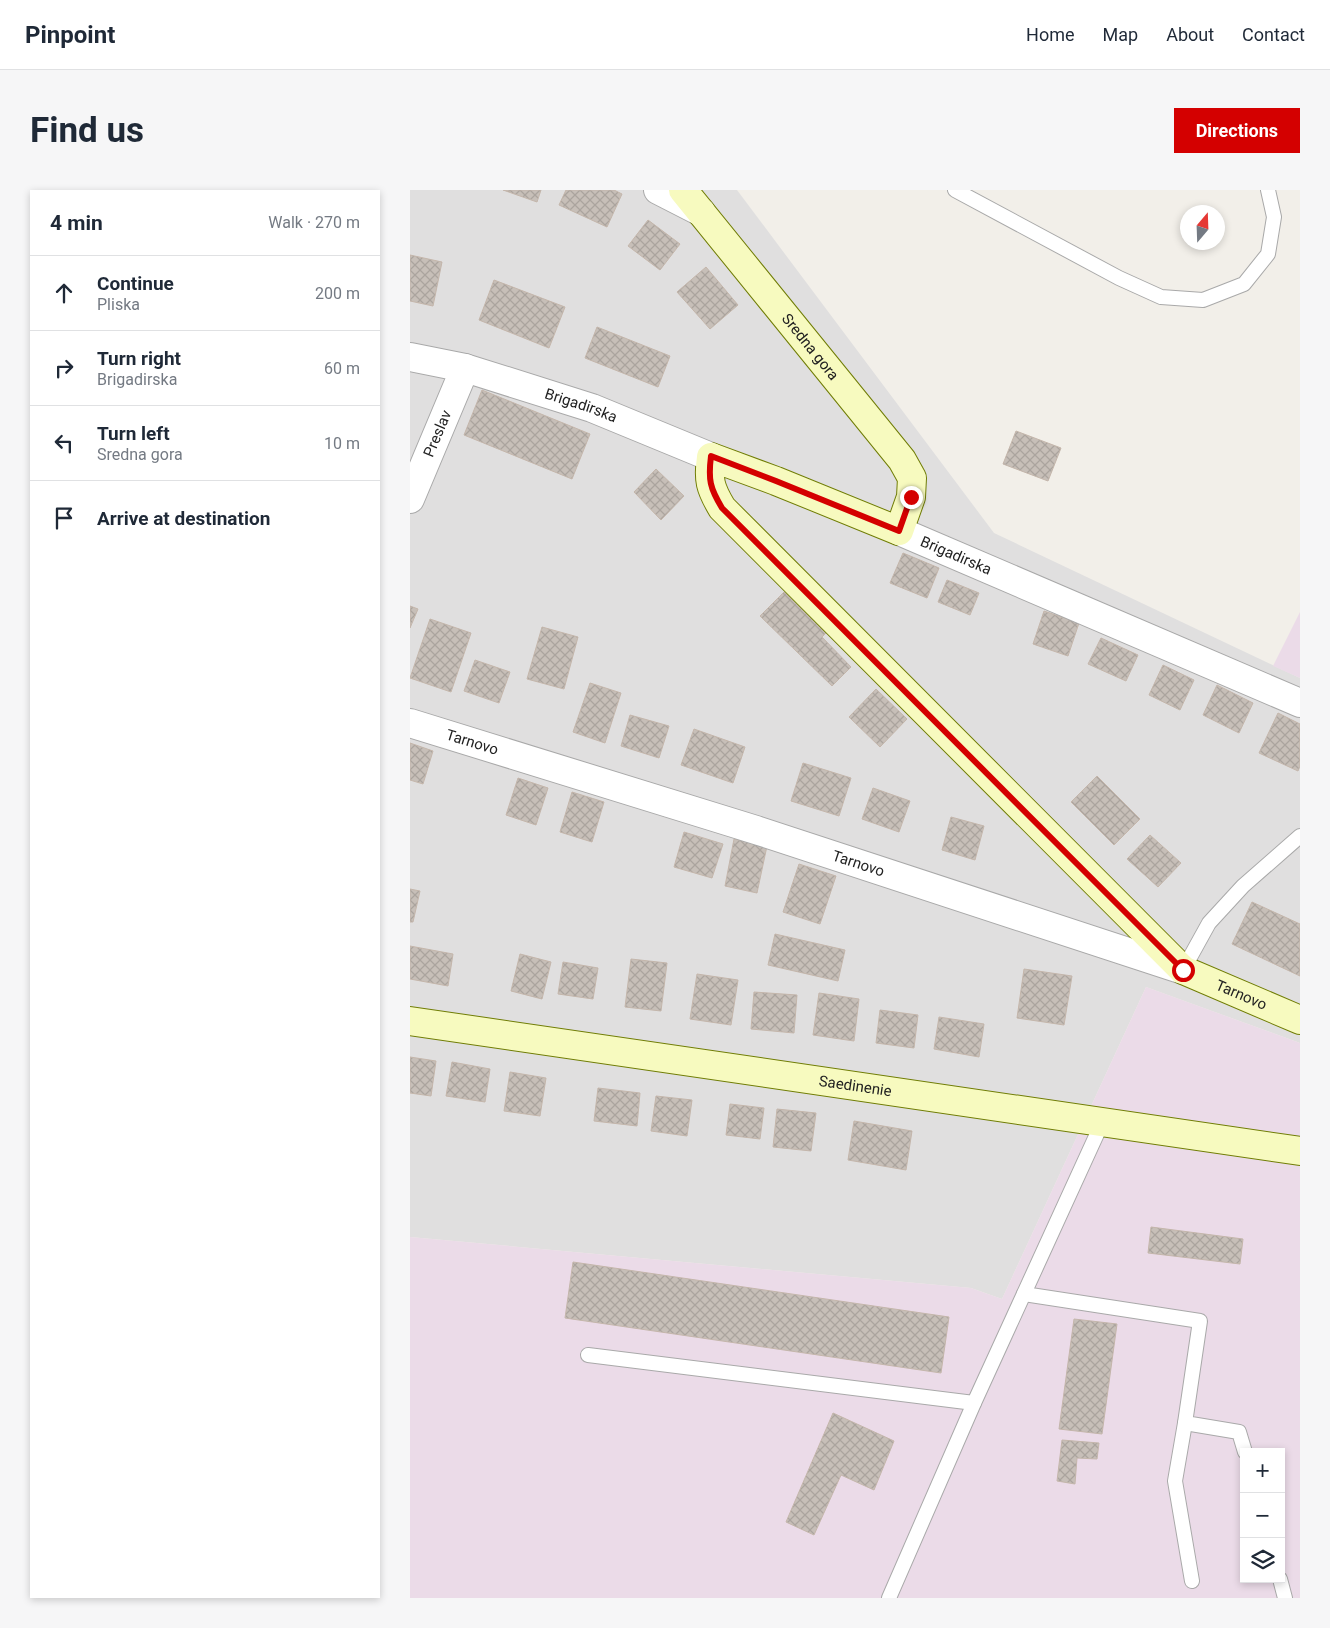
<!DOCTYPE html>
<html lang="en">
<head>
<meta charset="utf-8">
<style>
	:root { --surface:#fff; --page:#f6f6f7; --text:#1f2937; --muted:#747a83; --line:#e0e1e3; --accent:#d40000 }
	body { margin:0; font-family:Roboto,sans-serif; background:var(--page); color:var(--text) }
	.controls { position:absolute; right:15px; bottom:15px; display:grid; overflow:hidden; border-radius:0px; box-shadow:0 2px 8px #0003 }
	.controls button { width:45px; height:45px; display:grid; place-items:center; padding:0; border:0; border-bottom:1px solid var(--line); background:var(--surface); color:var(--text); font:25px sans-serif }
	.compass { position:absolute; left:770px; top:15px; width:45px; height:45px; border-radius:50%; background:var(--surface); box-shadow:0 2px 8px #0003; rotate:19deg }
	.stop { position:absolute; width:15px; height:15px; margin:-11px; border:4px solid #d40000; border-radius:50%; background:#fff }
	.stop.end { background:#d40000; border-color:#fff; box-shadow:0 1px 5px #0008 }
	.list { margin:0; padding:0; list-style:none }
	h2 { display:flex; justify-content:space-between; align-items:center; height:65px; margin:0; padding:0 20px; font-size:21px }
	h2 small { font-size:16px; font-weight:400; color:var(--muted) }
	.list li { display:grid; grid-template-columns:32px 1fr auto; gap:15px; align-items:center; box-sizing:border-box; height:75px; padding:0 20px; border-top:1px solid var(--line) }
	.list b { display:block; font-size:19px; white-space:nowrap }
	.list p { margin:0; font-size:16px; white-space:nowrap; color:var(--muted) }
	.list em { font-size:16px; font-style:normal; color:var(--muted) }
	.icon { flex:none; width:28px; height:28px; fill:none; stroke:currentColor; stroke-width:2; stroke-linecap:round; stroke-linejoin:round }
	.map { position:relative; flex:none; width:890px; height:1408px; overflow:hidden; border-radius:0px }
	header { display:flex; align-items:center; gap:30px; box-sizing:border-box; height:70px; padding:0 25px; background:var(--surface); border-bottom:1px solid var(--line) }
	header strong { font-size:24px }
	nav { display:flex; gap:28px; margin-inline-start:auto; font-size:18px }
	.intro { display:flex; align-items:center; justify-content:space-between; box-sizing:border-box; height:120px; padding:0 30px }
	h1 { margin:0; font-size:35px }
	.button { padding:12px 22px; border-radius:0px; background:var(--accent); color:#fff; font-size:18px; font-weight:700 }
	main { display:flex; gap:30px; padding:0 30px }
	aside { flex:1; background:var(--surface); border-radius:0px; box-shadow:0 2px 8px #0003 }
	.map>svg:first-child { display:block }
	.residential { fill:#e0dfdf }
	.industrial { fill:#ebdbe8; fill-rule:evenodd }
	.building { fill:url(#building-cross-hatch); stroke:#c4b6ab }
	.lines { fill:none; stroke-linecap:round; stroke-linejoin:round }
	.lane-casing { stroke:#a9a9a9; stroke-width:16 }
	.street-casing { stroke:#a9a9a9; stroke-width:30 }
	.secondary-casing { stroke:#707d05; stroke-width:30 }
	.lane { stroke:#fff; stroke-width:14 }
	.street { stroke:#fff; stroke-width:28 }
	.secondary { stroke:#f7fabf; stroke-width:28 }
	.route { stroke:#d40000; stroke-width:6 }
	.labels { text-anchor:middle; stroke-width:4; stroke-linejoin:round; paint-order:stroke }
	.street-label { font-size:15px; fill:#222; stroke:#fff }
</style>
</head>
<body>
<header>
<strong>Pinpoint</strong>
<nav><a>Home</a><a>Map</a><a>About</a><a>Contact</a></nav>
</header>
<div class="intro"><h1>Find us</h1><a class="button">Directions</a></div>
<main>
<aside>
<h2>4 min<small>Walk · 270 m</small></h2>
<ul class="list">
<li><svg class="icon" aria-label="ahead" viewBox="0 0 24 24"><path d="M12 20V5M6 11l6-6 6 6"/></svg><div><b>Continue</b><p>Pliska</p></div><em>200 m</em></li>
<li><svg class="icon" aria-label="right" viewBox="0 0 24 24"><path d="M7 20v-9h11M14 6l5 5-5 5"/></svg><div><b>Turn right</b><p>Brigadirska</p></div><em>60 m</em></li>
<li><svg class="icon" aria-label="left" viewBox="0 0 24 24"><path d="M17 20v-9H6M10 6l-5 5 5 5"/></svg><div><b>Turn left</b><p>Sredna gora</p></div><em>10 m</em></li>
<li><svg class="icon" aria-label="arrive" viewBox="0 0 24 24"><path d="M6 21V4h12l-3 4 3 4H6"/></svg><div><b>Arrive at destination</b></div></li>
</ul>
</aside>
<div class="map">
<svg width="890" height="1408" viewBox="0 0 890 1408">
	<defs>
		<pattern id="building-cross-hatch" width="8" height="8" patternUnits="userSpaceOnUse" patternTransform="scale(1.25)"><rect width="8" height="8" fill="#c7bfb8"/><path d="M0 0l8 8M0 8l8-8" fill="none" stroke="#aba49e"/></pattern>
	</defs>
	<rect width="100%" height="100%" fill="#f2efe9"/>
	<polygon class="residential" points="0,0 327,0 584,343 890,488 890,853 736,797 592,1109 561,1098 0,1047"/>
	<g class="industrial">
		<polygon points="890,422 890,488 863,476"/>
		<path d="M736 797 890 853V1408H0V1047L561 1098 592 1109ZM834 1262H871V1389H834Z"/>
	</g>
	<g class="building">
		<polygon points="93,0 131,0 127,12"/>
		<polygon points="156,0 204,0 212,4 197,37 149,15"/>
		<polygon points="238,30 270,54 250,80 218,56"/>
		<polygon points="0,65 32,72 23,116 0,111"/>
		<polygon points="296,77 328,115 300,139 267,102"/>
		<polygon points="84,90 155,117 139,158 69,130"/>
		<polygon points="187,137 260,166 248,197 175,168"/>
		<polygon points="72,200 180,244 162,289 54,245"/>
		<polygon points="606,241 651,258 638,291 593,274"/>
		<polygon points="246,279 274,306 251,330 224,302"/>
		<polygon points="493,363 529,378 517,408 480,393"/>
		<polygon points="537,390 569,403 560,425 528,412"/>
		<polygon points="374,402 416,443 412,447 441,477 422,496 350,426"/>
		<polygon points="0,416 8,419 0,438"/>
		<polygon points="634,421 669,433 658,466 623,454"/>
		<polygon points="20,429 61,443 41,502 0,488"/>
		<polygon points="132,437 168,447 154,499 117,489"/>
		<polygon points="691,448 728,465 716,491 678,474"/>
		<polygon points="65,470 100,482 89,513 54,501"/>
		<polygon points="753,475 784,490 770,520 739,505"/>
		<polygon points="180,493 211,503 195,553 163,542"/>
		<polygon points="807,495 843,513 829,543 793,525"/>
		<polygon points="466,499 497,529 470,557 439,527"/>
		<polygon points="868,523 890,534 890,576 888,581 849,563"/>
		<polygon points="220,525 259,536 249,568 211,556"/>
		<polygon points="284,539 335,557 323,593 271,575"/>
		<polygon points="0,553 23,561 13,594 0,590"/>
		<polygon points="393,573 441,588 429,626 381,611"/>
		<polygon points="687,586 730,629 704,655 661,612"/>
		<polygon points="108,588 138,598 126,635 96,625"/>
		<polygon points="463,598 500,611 489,642 452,629"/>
		<polygon points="162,602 194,612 182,652 150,642"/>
		<polygon points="541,627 574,636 565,670 532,660"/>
		<polygon points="274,642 313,654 302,688 264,677"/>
		<polygon points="740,645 771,673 748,697 717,669"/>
		<polygon points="324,649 357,656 347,703 315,696"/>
		<polygon points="389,674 426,686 410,734 373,722"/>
		<polygon points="0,699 10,701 3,732 0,732"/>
		<polygon points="842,712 890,734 890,786 822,754"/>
		<polygon points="365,744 435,760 428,791 358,775"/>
		<polygon points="0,756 43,764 38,796 0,789"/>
		<polygon points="110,764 141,772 132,809 101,801"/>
		<polygon points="221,769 257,773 251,821 215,817"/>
		<polygon points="153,772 188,778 183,809 148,804"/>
		<polygon points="614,779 662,786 654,835 607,828"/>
		<polygon points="287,784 328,790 321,835 280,829"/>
		<polygon points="344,802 387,805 384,843 341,839"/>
		<polygon points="409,803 449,809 444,851 403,845"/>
		<polygon points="470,820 508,825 504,858 466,853"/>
		<polygon points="529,827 574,834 569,867 524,859"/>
		<polygon points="0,867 26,871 21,906 0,903"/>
		<polygon points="42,872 80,879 75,912 36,906"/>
		<polygon points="100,882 136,888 130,926 94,921"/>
		<polygon points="188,898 230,903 227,936 184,931"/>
		<polygon points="246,906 282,910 277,946 241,941"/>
		<polygon points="320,914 354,918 350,949 316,945"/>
		<polygon points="367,919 406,923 401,961 363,957"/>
		<polygon points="444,931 502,941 496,980 438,970"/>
		<polygon points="741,1037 833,1049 830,1074 738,1063"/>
		<polygon points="163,1072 539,1127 531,1183 155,1128"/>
		<polygon points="664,1129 707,1134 692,1244 649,1239"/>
		<polygon points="423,1223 484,1251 464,1300 431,1285 404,1345 376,1332"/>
		<polygon points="652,1250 689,1253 687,1269 667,1268 665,1294 647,1291"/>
	</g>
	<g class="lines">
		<g class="lane-casing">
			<g id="lane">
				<polyline points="545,0 709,88 751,107 793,110 834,94 858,64 864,27 858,0"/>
				<polyline points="773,780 799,733 833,696 890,646"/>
				<polyline points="614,1104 790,1131 775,1233 829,1242 835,1262"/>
				<polyline points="178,1165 564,1213"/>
				<polyline points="775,1233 765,1291 782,1391"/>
				<polyline points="870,1389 875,1408"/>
				<polyline points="479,1408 564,1213 692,933"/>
			</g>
		</g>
		<g class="street-casing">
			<g id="street">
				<polyline points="248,0 291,22"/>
				<path id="s1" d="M0 167 55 178 182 218 301 267"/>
				<path id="s2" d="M0 309 55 178"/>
				<path id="s3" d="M489 341 890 513"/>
				<path id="s4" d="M0 533 346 640 773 780"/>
			</g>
		</g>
		<g class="secondary-casing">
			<g id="secondary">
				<path id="s5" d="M273 0 492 270 502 288 501 307 489 341 366 291 301 267C298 290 300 298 312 318L773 780 890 830"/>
				<path id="s6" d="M0 831 890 961"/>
			</g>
		</g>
		<use href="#lane" class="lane"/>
		<use href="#street" class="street"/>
		<use href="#secondary" class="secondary"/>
	</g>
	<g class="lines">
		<path class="route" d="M501 307 489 341 366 291 301 266C298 290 300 298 312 318L773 780"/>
	</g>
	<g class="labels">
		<g class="street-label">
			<text dy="5" stroke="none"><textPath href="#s5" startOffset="202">Sredna gora</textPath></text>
			<text dy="5" stroke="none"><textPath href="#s1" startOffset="178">Brigadirska</textPath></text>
			<text dy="5" stroke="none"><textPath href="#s2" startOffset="71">Preslav</textPath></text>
			<text dy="5" stroke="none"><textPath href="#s3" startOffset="62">Brigadirska</textPath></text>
			<text dy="5" stroke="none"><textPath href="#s4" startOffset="65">Tarnovo</textPath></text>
			<text dy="5" stroke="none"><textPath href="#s4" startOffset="470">Tarnovo</textPath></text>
			<text dy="5" stroke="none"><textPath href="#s5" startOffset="1395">Tarnovo</textPath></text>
			<text dy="5" stroke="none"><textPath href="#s6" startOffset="450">Saedinenie</textPath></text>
		</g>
	</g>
</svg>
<div class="controls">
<button>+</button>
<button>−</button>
<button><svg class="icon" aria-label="layers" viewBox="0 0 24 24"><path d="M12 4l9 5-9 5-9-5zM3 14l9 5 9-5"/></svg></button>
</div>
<svg class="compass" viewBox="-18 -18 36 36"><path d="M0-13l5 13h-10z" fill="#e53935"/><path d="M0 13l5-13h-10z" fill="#747a83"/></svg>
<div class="stop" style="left:773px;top:780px"></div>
<div class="stop end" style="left:501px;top:307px"></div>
</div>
</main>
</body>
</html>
